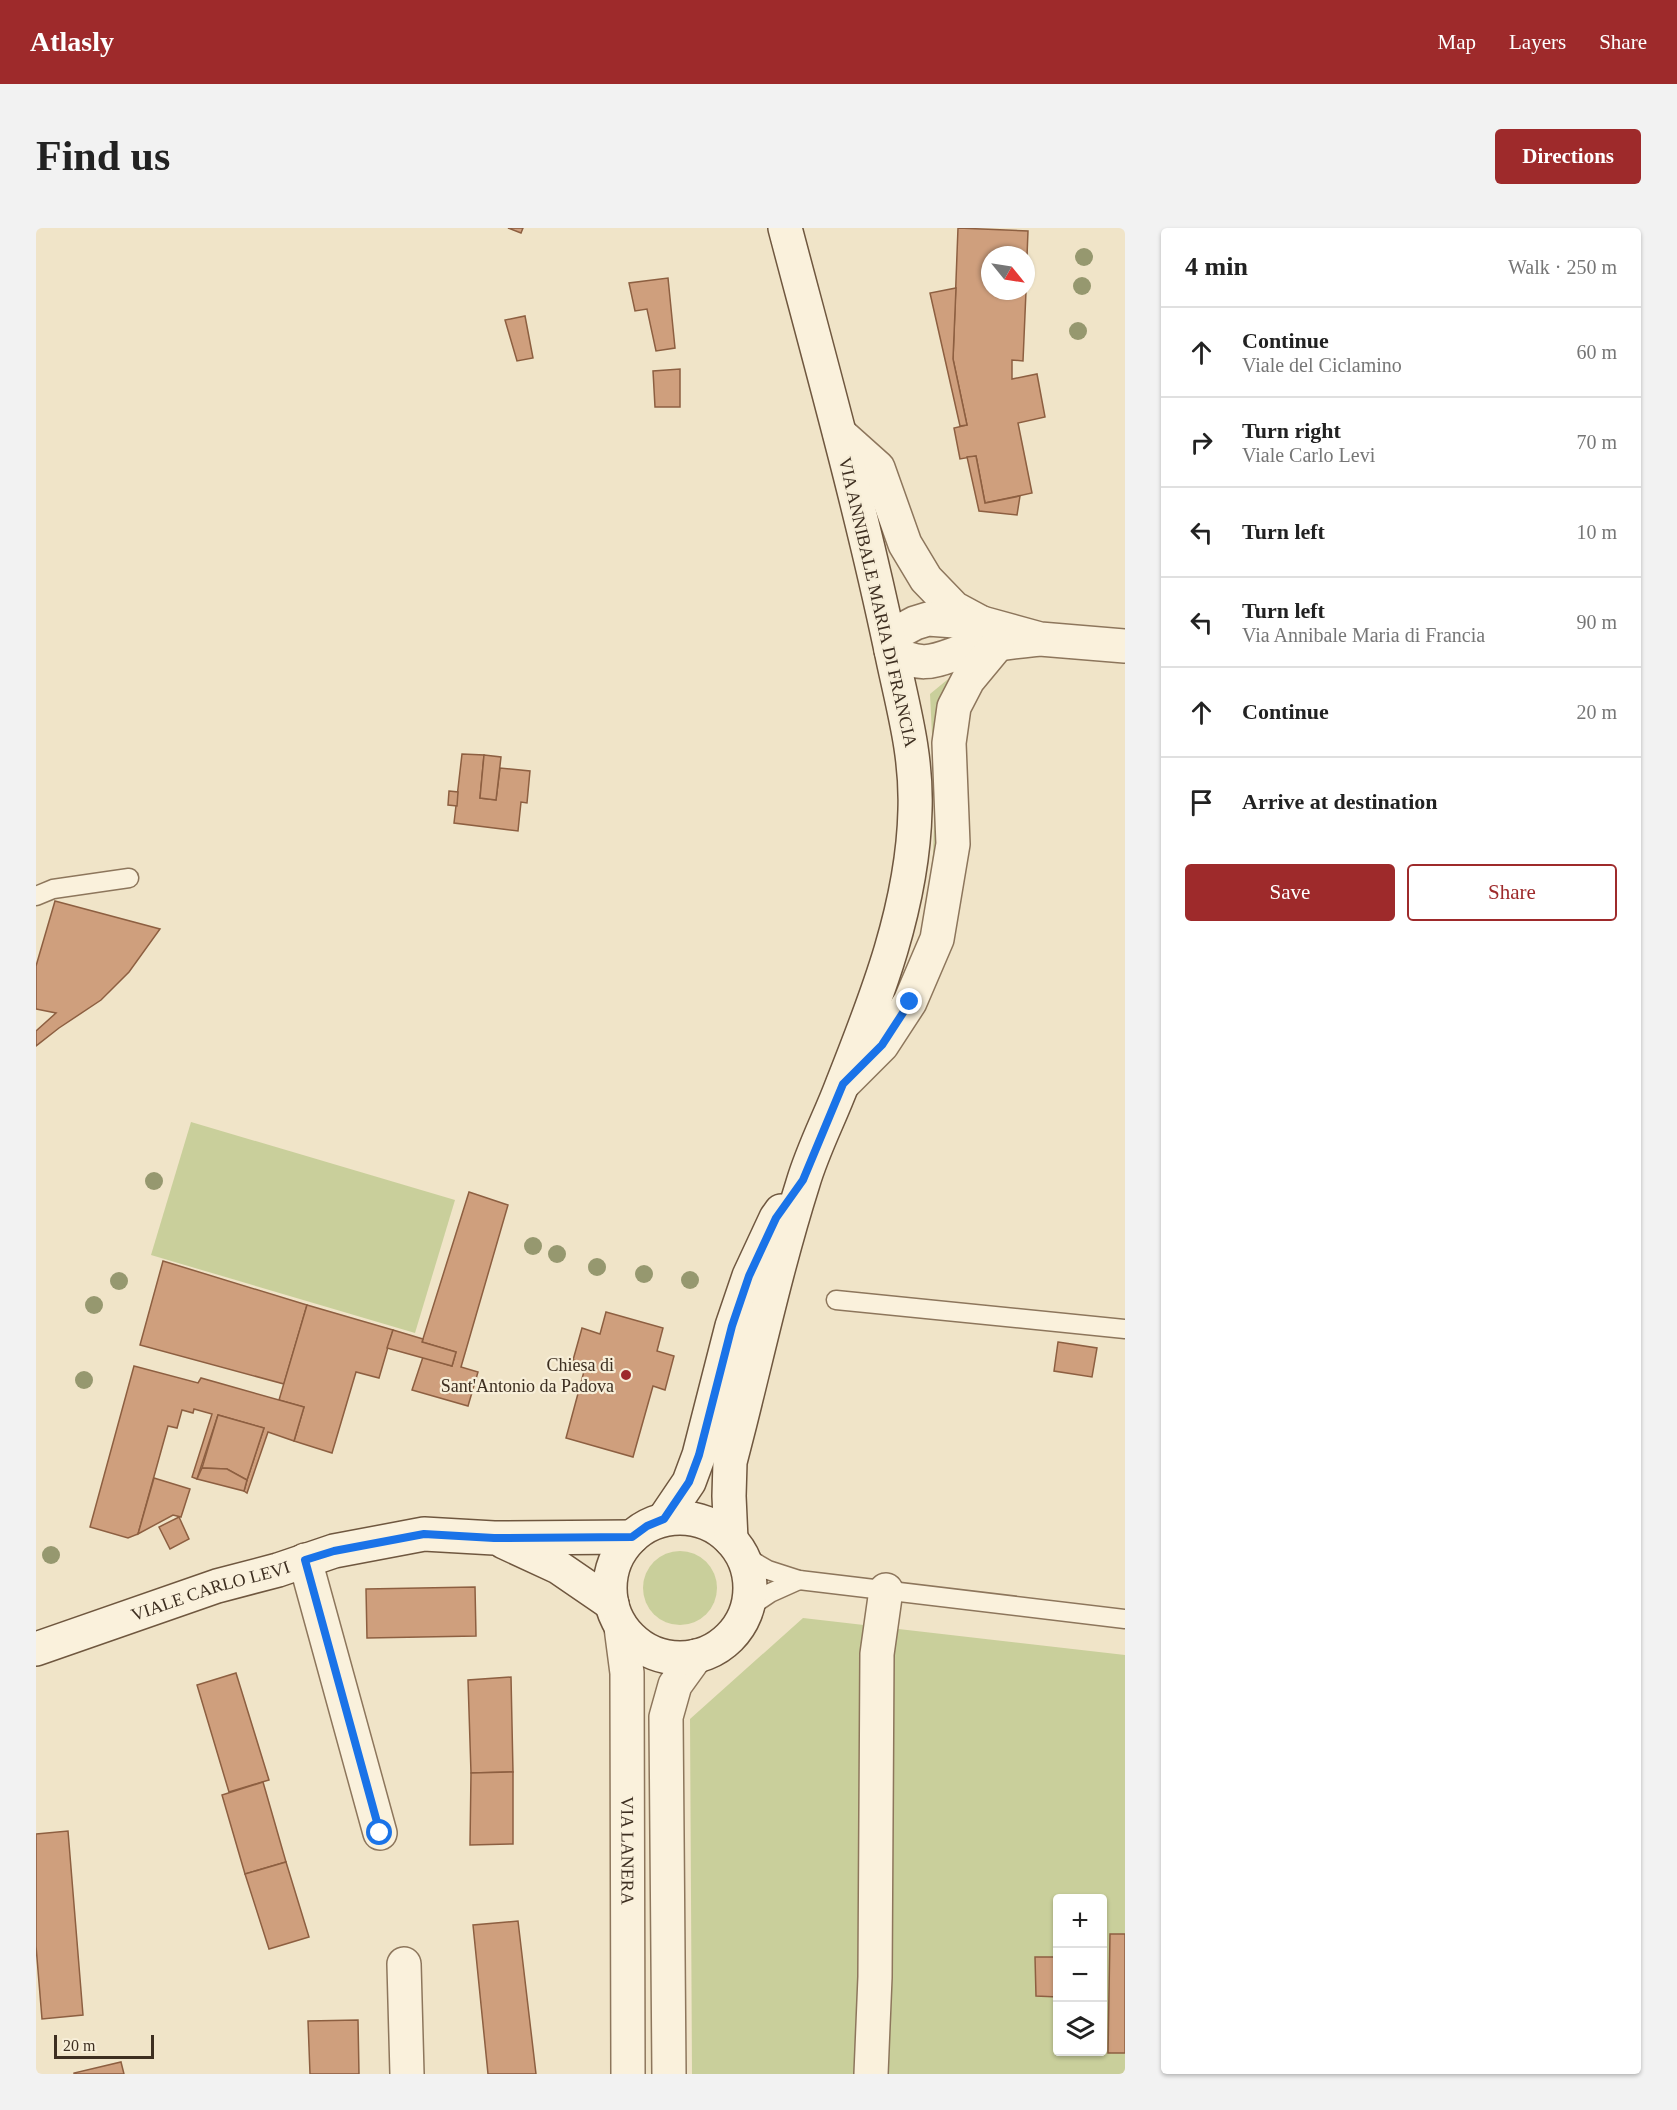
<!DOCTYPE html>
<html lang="en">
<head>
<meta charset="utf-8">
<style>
	:root { --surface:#fff; --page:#f2f2f2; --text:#222; --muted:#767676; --line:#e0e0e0; --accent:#9e2a2b }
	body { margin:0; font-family:Georgia,serif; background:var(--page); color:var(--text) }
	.controls { position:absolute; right:18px; bottom:18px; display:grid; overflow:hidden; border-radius:6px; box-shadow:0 2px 4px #0004 }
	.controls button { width:54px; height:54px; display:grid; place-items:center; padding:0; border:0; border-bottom:2px solid var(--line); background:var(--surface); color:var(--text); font:30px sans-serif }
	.compass { position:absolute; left:945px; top:18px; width:54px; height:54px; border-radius:50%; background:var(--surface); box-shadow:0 2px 4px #0004; rotate:120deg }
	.scale { position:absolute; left:18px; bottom:15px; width:100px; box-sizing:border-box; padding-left:6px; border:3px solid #3d2e20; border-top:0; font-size:16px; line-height:21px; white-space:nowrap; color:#3d2e20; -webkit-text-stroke:4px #f7eed8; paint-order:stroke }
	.stop { position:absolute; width:18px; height:18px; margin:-14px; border:4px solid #1a73e8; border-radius:50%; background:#fff }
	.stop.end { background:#1a73e8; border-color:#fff; box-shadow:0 2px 6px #0008 }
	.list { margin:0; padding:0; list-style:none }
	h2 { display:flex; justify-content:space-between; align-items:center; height:78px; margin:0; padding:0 24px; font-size:26px }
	h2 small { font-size:20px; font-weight:400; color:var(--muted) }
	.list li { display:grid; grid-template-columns:39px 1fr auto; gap:18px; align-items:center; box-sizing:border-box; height:90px; padding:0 24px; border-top:2px solid var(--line) }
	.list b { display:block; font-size:22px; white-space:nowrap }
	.list p { margin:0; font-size:20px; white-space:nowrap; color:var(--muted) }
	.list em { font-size:20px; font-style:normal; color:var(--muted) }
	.actions { display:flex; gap:12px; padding:18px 24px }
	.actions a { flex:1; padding:14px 0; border:2px solid var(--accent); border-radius:6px; text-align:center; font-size:21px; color:var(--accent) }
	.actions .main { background:var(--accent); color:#fff }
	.icon { flex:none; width:33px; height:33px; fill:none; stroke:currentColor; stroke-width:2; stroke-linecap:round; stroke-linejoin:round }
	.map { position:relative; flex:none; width:1089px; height:1846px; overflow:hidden; border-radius:6px }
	header { display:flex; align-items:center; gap:36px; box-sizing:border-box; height:84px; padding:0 30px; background:var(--accent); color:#fff }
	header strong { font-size:28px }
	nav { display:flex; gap:33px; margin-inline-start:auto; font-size:21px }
	.intro { display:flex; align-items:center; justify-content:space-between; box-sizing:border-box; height:144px; padding:0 36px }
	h1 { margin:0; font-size:42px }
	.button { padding:15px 27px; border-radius:6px; background:var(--accent); color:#fff; font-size:21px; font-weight:700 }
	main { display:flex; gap:36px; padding:0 36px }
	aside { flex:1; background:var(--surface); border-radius:6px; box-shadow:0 2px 4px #0004 }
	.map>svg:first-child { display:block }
	.green { fill:#c9cf9b; fill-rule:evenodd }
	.building { fill:#cf9f7d; stroke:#8d5f41; stroke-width:1.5 }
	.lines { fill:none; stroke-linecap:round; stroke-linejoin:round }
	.lane-casing { stroke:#8d765c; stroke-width:21 }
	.street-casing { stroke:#8d765c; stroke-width:36 }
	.secondary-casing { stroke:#6f573f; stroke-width:36 }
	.lane { stroke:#faf1dc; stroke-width:18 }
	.street { stroke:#faf1dc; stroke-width:33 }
	.secondary { stroke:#faf1dc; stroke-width:33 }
	.tree { fill:#96986f }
	.route { stroke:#1a73e8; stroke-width:8 }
	.poi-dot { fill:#9e2a2b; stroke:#f7eed8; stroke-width:2 }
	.labels { text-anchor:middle; stroke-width:4.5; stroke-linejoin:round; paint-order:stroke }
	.street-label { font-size:18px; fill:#3d2e20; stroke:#f7eed8 }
	.poi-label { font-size:18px; fill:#3d2e20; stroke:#f7eed8; text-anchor:end }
</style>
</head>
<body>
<header>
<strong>Atlasly</strong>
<nav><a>Map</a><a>Layers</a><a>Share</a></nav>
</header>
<div class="intro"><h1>Find us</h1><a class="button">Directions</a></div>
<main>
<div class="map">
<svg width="1089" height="1846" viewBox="0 0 1089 1846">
	<rect width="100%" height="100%" fill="#f0e4c8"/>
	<g class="green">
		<polygon points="928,438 908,602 887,705 897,626 899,567 894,466"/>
		<polygon points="155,894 419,972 379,1105 115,1027"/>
		<circle cx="644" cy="1360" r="37"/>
		<path d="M767 1390 1089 1427V1846H656L654 1491ZM1022 1670H1066V1824H1022Z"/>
	</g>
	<g class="building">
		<polygon points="472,0 487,0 485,5"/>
		<polygon points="922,0 992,3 990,54 990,27 954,27 954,63 990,63 987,133 976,132 976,151 1001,146 1009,189 982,195 996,265 949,275 940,228 924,231 918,200 931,197 917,131"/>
		<polygon points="632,50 639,120 620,123 611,81 599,83 593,55"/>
		<polygon points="920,60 917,131 931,197 924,198 894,65"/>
		<polygon points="489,88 497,130 481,133 469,92"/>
		<polygon points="644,141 644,179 619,179 617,143"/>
		<polygon points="940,228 949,275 984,268 981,287 943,283 931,229"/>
		<polygon points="426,526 448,527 444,570 460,572 464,540 494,543 491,575 485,574 482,603 418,595"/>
		<polygon points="448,527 465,529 460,572 444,570"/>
		<polygon points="413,563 422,564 421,578 412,577"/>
		<polygon points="19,673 124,701 93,744 65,772 23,800 0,818 0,803 20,785 0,781 0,738"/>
		<polygon points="433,964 472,977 425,1139 442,1144 432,1178 376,1162 387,1129 416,1138 420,1124 386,1114"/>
		<polygon points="127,1033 271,1077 248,1156 104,1117"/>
		<polygon points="271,1077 357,1102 343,1150 320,1144 296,1225 258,1213 268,1179 243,1172"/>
		<polygon points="570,1084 627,1100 621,1123 638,1128 629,1162 617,1158 597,1229 530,1210 550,1136 537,1132 546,1100 564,1106"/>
		<polygon points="357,1102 387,1111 386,1114 420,1124 416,1138 351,1120"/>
		<polygon points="1022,1114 1061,1120 1056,1149 1018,1143"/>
		<polygon points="98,1138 162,1155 165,1150 268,1179 258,1213 232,1204 211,1265 208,1263 211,1252 228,1200 182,1187 161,1251 156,1249 176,1186 158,1181 157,1185 146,1182 141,1200 132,1198 102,1306 92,1310 54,1299"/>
		<polygon points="182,1187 228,1200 211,1252 191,1241 166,1240"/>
		<polygon points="166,1240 191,1241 211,1252 208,1263 161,1251"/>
		<polygon points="118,1250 154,1261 145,1289 137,1287 102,1306"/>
		<polygon points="143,1289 153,1311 134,1321 123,1299"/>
		<polygon points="439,1359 440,1408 331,1410 330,1361"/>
		<polygon points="200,1445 233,1552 193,1564 161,1457"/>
		<polygon points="475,1449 477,1544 435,1545 432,1452"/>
		<polygon points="477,1544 477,1616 434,1617 435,1545"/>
		<polygon points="227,1554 250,1634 209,1646 186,1567"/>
		<polygon points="32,1603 47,1787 6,1791 0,1718 0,1606"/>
		<polygon points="250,1634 273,1709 233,1721 209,1646"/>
		<polygon points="482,1693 500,1846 452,1846 437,1697"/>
		<polygon points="1074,1706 1089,1706 1089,1825 1072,1825"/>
		<polygon points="999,1729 1022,1729 1022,1769 1000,1768"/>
		<polygon points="322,1792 323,1846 274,1846 272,1793"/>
		<polygon points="85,1834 88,1846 38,1846 38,1845"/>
	</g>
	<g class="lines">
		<g class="lane-casing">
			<g id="lane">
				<polyline points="0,668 17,661 93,650"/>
				<polyline points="800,1072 1089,1101"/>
				<polyline points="706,1327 732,1342 763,1352 1089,1391"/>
				<polyline points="712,1380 734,1365 763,1352"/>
			</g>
		</g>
		<g class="street-casing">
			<g id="street">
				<polyline points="804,206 842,240 869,316 890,351 918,380 944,394"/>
				<path d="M1004 411C986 413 967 415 948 418 910 423 894 448 855 422L864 403 879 395 892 391 946 395 1004 411 1089 418"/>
				<polyline points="807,856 846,817 874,774 901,711 917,616 913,515 918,479 932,452 961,417"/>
				<polyline points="269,1332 344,1605"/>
				<path id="s1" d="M585 1399 591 1445 592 1846"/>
				<polyline points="368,1736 371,1846"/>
				<polyline points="633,1846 630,1489 639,1457 660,1428"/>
				<polyline points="835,1846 839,1749 841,1426 850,1362"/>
			</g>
		</g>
		<g class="secondary-casing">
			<g id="secondary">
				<circle cx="644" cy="1360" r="70"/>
				<polyline points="628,1291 653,1254 663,1227 696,1098 713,1048 740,990 745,983"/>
				<path d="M695 1312 693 1268 694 1234 704 1195C724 1115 742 1034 767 955 777 921 794 889 806 857 841 769 877 677 879 582 881 525 866 476 855 422 825 280 786 140 749 0"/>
				<polyline points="468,1314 522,1339 576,1376"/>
				<path id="s2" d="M0 1421 181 1358 242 1342 298 1323 388 1306 458 1310 596 1309"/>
			</g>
		</g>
		<use href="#lane" class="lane"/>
		<use href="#street" class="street"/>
		<use href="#secondary" class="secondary"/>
	</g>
	<g class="tree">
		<circle cx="1048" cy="29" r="9"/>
		<circle cx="1046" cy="58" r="9"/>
		<circle cx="1042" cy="103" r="9"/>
		<circle cx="118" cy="953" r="9"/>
		<circle cx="497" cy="1018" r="9"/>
		<circle cx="521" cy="1026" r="9"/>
		<circle cx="561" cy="1039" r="9"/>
		<circle cx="608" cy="1046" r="9"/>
		<circle cx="654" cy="1052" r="9"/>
		<circle cx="83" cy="1053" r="9"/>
		<circle cx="58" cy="1077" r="9"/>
		<circle cx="48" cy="1152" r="9"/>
		<circle cx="15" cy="1327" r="9"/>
	</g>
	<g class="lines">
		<polyline class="route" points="344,1605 269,1332 298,1323 388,1306 458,1310 596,1309 611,1298 628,1291 653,1254 663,1227 696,1098 713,1048 740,990 767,952 807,856 846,817 874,774"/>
	</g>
	<circle class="poi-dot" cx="590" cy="1147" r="6"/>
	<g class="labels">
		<g class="street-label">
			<text transform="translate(842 374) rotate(77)" y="6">VIA ANNIBALE MARIA DI FRANCIA</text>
			<text dy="6" stroke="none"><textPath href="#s2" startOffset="184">VIALE CARLO LEVI</textPath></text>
			<text dy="6" stroke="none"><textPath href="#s1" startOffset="224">VIA LANERA</textPath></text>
		</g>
		<g class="poi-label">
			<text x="578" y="1143">Chiesa di<tspan x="578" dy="21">Sant'Antonio da Padova</tspan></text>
		</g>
	</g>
</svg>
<div class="controls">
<button>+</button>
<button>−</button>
<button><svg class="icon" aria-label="layers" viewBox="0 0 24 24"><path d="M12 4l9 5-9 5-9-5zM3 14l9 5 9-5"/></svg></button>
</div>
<svg class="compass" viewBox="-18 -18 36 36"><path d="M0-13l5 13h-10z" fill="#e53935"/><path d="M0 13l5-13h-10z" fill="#767676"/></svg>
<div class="scale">20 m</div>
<div class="stop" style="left:344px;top:1605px"></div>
<div class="stop end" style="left:874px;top:774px"></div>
</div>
<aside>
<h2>4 min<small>Walk · 250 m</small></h2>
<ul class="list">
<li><svg class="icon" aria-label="ahead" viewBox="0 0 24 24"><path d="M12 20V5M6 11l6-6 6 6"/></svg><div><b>Continue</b><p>Viale del Ciclamino</p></div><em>60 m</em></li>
<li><svg class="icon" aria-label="right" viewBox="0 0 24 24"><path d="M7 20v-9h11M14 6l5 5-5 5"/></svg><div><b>Turn right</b><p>Viale Carlo Levi</p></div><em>70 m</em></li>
<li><svg class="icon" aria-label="left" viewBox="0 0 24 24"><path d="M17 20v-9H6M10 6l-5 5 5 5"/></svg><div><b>Turn left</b></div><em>10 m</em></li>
<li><svg class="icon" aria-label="left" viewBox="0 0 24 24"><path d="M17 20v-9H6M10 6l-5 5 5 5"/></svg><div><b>Turn left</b><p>Via Annibale Maria di Francia</p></div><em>90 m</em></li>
<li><svg class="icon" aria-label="ahead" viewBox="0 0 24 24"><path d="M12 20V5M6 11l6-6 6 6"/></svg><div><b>Continue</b></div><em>20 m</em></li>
<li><svg class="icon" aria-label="arrive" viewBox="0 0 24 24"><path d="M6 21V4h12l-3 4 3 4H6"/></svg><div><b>Arrive at destination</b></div></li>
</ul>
<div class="actions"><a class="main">Save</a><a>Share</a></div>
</aside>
</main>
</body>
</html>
